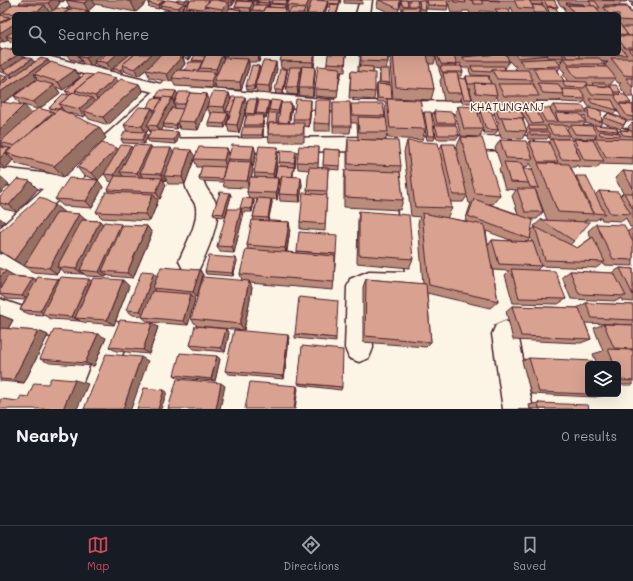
<!DOCTYPE html>
<html lang="en">
<head>
<meta charset="utf-8">
<style>
	:root { --surface:#171b24; --page:#20242c; --text:#f1f3f6; --muted:#9ea1a6; --line:#363941; --accent:#d1495b }
	body { margin:0; font-family:Mali,sans-serif; background:var(--page); color:var(--text) }
	.controls { position:absolute; right:12px; bottom:12px; display:grid; overflow:hidden; border-radius:6px; box-shadow:0 4px 16px #0002 }
	.controls button { width:36px; height:36px; display:grid; place-items:center; padding:0; border:0; border-bottom:1px solid var(--line); background:var(--surface); color:var(--text); font:20px sans-serif }
	.list { margin:0; padding:0; list-style:none }
	h2 { display:flex; justify-content:space-between; align-items:center; height:52px; margin:0; padding:0 16px; font-size:17px }
	h2 small { font-size:13px; font-weight:400; color:var(--muted) }
	.icon { flex:none; width:22px; height:22px; fill:none; stroke:currentColor; stroke-width:2; stroke-linecap:round; stroke-linejoin:round }
	.map { position:relative; flex:none; width:633px; height:409px; overflow:hidden }
	.search { position:absolute; background:var(--surface); box-shadow:0 4px 16px #0002; left:12px; right:12px; top:12px; height:44px; display:flex; align-items:center; gap:10px; box-sizing:border-box; padding:0 14px; border-radius:6px; color:var(--muted); font-size:15px }
	.sheet { height:116px; background:var(--surface) }
	nav { display:flex; justify-content:space-around; align-items:center; box-sizing:border-box; height:56px; border-top:1px solid var(--line); background:var(--surface); font-size:11px; color:var(--muted) }
	nav a { display:grid; justify-items:center; gap:2px }
	nav .on { color:var(--accent) }
	.map>svg:first-child { display:block }
	.lines { fill:none; stroke-linecap:round; stroke-linejoin:round }
	.minor-casing { stroke:#4a1f2b; stroke-width:3 }
	.minor { fill:#fcf5e5; fill-rule:evenodd }
	.wall { fill:#bb8b7c; stroke:#4a1f2b; fill-rule:evenodd }
	.shaded-wall { fill:#987165; stroke:#4a1f2b }
	.building { fill:#d9a290; stroke:#4a1f2b }
	.labels { text-anchor:middle; stroke-width:3; stroke-linejoin:round; paint-order:stroke }
	.far-street-label { font-size:11px; fill:#4a1f2b; stroke:#fcf5e5 }
</style>
</head>
<body>
<div class="map">
<svg width="633" height="409" viewBox="0 0 633 409">
	<rect width="100%" height="100%" fill="#fcf5e5"/>
	<filter id="ink" filterUnits="userSpaceOnUse"><feTurbulence type="fractalNoise" baseFrequency=".025" numOctaves="2"/><feDisplacementMap in="SourceGraphic" scale="8" xChannelSelector="R" yChannelSelector="G"/><feConvolveMatrix kernelMatrix="1 2 1 2 8 2 1 2 1" color-interpolation-filters="sRGB"/></filter>
	<g filter="url(#ink)">
		<g class="lines">
			<g class="minor-casing">
				<g id="minor">
					<polygon points="63,0 77,0 59,14 44,14"/>
					<polygon points="230,0 242,0 241,8 236,14 222,14 229,7"/>
					<polygon points="360,0 372,0 370,14 356,14"/>
					<polygon points="546,0 558,0 568,14 554,14"/>
					<polygon points="14,36 14,46 7,51 0,52 0,43"/>
					<path d="M16 54H39L161 84 187 54H202L177 86 335 100 347 54H361L352 101 587 102 633 118V130L586 114 342 112 168 96 125 139 526 136 533 138 535 143 533 148 526 150H410L430 277 426 290 413 296 371 294 373 348 369 358 359 362 349 358 345 348 347 287 350 279 369 271 405 272 391 151 209 152C207 161 201 176 205 185 208 193 216 198 217 207 220 223 206 254 199 269L191 272 183 269 179 261C185 245 198 225 196 208 196 203 191 199 189 194 181 180 186 167 190 152L110 153 63 195 8 250 0 253V228L43 189 0 184V168L59 175 109 132 153 92 18 57Z"/>
					<polygon points="583,54 598,54 633,97 633,114 627,112"/>
					<polygon points="0,299 26,308 103,316 119,323 124,329 128,338 104,409 74,409 100,342 26,334 0,325"/>
					<polygon points="505,321 514,325 518,334 533,409 503,409 492,334 496,325"/>
				</g>
			</g>
			<use href="#minor" class="minor"/>
		</g>
		<g class="wall">
			<polygon points="0,0 9,0 12,5 20,5 19,3 22,0 65,0 63,2 59,1 60,3 54,10 69,10 72,8 70,7 66,0 149,0 136,12 95,4 95,5 88,11 89,11 90,14 14,14 14,44 12,43 8,39 4,42 0,41"/>
			<polygon points="177,0 190,0 186,5 184,5 185,6 179,12 161,8 161,7 159,9 149,7 148,3 177,1"/>
			<polygon points="191,0 234,0 234,3 232,6 229,6 230,9 235,9 235,7 237,3 236,3 236,0 258,0 256,5 258,5 258,2 270,2 268,7 267,7 269,7 271,4 272,0 289,0 286,8 287,14 242,14 244,12 241,12 241,14 180,14 179,13 186,8 186,7"/>
			<polygon points="290,0 341,0 337,14 328,14 330,7 327,7 325,14 288,14 289,13 288,13 287,5"/>
			<polygon points="344,0 362,0 362,4 344,3"/>
			<path d="M378 0H554L558 7 556 9 559 14H514L511 7 509 11 511 14H493L494 12 480 11 479 14H470L469 11H463L462 13H451L449 6V4H448V6L447 10 427 9V2H425L426 9 425 13 419 12V2H417L419 12 418 14H402V9H401L400 0 399 9 398 14H393L377 7ZM542 3 543 6 532 5H541Z"/>
			<path d="M557 0H633V7L631 5 633 3H630L628 0 626 2H621L618 6 630 10V12H633V97H627L619 85 621 83H618L615 79 610 85 621 92 619 94 631 103 630 105H633V121H626L624 125 620 129 616 127 618 131 616 133H617L620 130H629L628 127 632 123 633 124V165L600 164 597 168 578 167 577 165 575 167H571L575 177 576 176 595 195 599 191 620 196 623 193 615 178 623 171 633 172V227H630L626 218 622 221 602 220 601 217 596 220H586L583 222 574 241 570 245 577 248 591 238 588 231 596 224 627 232 633 228V266L604 265 603 263 596 268 541 266 537 270 566 299 558 304 513 303 505 275 509 271 493 270 492 266 498 301 490 308 427 293 431 342 426 347 363 342V287L366 279 423 284 418 223 420 217 411 216 404 152 407 141 440 149 442 144 456 148 461 137 500 195 493 204H489L518 214 512 196 516 190 505 189 499 169 501 166 495 148 500 140 527 145 529 141 549 142 552 139H550L549 136 547 139H528L527 136 528 134 526 132 522 139 501 138 497 125 499 122H497L494 113 496 109 524 118 523 120 526 129 529 126 522 113 524 109 536 111 538 108 553 115 550 109 553 105 586 110 588 108 602 121 604 117 608 113 622 118 617 110 614 114 589 107 586 103 587 102H585L584 101 583 103 562 102 560 100 559 101H538L537 100 534 104 500 103 496 96 493 103 473 101 470 90 471 88H469L472 99 471 103H462L461 97 459 101H444L440 81 442 76H441L439 70V68L436 58 437 54 454 55V54H619V14H565L564 12 565 10 564 7V6H561ZM563 58V59L560 64 557 61H561ZM455 60 458 64 461 63 460 65 463 68H470L469 70 471 75 490 76 489 77 491 84 466 76 465 79 458 78 457 76H461L463 72 457 66V65ZM508 60 514 66H516L515 68 517 70H505V69L509 61ZM603 62H608L605 65 606 67H603L605 64ZM560 67 564 72H565L563 74 568 82 564 81 558 71ZM532 81 535 87 530 84ZM585 115V122L582 116H584ZM602 122 614 127 600 125ZM585 123 593 125 592 126H583ZM564 126H569L567 129 571 138 594 139 596 136 597 138H595L593 140 574 139 572 142 557 139H567L570 135ZM530 163 533 169H523V166L527 167ZM535 191H536L547 220H541L534 226 535 227 531 231 530 219H537L543 212ZM467 196 469 203H471L465 221 447 218 452 208 450 202H463ZM486 231 513 241 492 240 488 245ZM530 237 532 242H527L530 239Z"/>
			<path d="M0 48 2 50 14 54H22L25 57 34 62 48 60 50 63 80 77 93 76 116 78 118 82 139 84 143 92 108 125 89 119 86 115 84 117 65 112 64 111H63L106 138 64 177 17 164 13 160 5 169 0 168V75L9 79 12 77 6 75 4 73 0 72ZM80 78 65 91 68 94 49 108 52 112 39 109 60 93 56 87 63 90ZM33 82 14 96 20 104 37 109 32 114 4 102Z"/>
			<polygon points="58,54 130,54 180,56 176,54 193,54 189,60 183,57 185,64 180,70 185,70 193,62 192,60 200,55 200,54 226,54 224,58 223,58 223,60 227,58 226,54 261,54 259,62 249,62 249,67 241,90 216,89 215,84 213,88 175,86 172,79 170,82 150,78 146,70 147,69 138,76 126,72 125,71 122,74 115,72 113,69 111,71 102,68 101,66 96,65 95,63 91,66 84,64 82,62 70,59 67,55 66,56"/>
			<polygon points="346,54 345,72 340,72 337,98 315,96 315,89 326,67 327,63"/>
			<polygon points="359,54 436,54 436,56 434,64 429,64 434,89 431,100 393,98 390,63 391,59 388,58 388,62 386,69 390,83 390,85 392,99 423,115 424,112 434,128 435,125 432,115 434,111 456,123 455,125 459,135 457,139 437,139 435,132 435,136 434,140 427,140 425,130 422,140 388,138 387,134 386,140 358,140 357,123 351,123 350,111 351,104 385,116 384,118 386,121 385,110 386,102 377,102 376,88 377,84 379,84 380,70 373,69 375,92 374,100 349,98 351,71 358,72 360,66 360,56 358,56"/>
			<polygon points="315,59 314,67 315,67 315,74 313,96 300,96 299,88 302,70 301,70 301,75 298,95 287,94 286,87 290,69 281,68 280,61"/>
			<polygon points="277,69 270,94 257,93 255,86 254,90 247,90 246,86 260,70"/>
			<polygon points="287,69 287,73 283,94 276,94 275,90"/>
			<polygon points="191,93 207,94 209,101 229,93 231,100 247,105 258,103 255,115 256,115 256,113 269,101 270,105 266,118 264,117 263,138 242,138 241,135 245,127 244,125 246,117 245,113 246,110 239,133 229,132 227,124 230,115 229,115 229,117 225,128 210,127 208,123 212,114 210,114 207,107 198,130 180,129 179,126 177,129 165,128 164,126 161,131 178,132 179,136 176,144 149,142 147,139 150,132 149,129 146,133 148,136 144,144 123,143 121,139 127,131 124,125 147,107 157,98 156,97 178,95 174,102 173,102 174,103"/>
			<polygon points="331,100 330,131 314,131 314,123"/>
			<path d="M281 101V105L291 103 292 107 289 123H294L293 119 311 107 309 127 304 126V142H269L268 134V129L267 125 269 113V110ZM281 107 278 123H277V114H279Z"/>
			<polygon points="333,102 351,126 350,133 333,133"/>
			<polygon points="458,106 478,115 480,111 498,130 496,133 484,133 483,130 479,137 461,136 455,114"/>
			<polygon points="348,139 401,166 400,172 403,200 400,210 344,207 344,181 345,170 347,170 347,150"/>
			<polygon points="319,147 318,168 323,168 324,149 340,150 340,170 328,169 325,231 300,229 300,222 307,194 309,170 298,169 297,162"/>
			<polygon points="151,148 195,157 185,184 168,184 166,179 165,181 163,181 166,185 160,199 156,199 158,201 150,221 102,218 96,212 110,192 108,190 112,182 109,181 104,174 98,180 83,175 77,167 118,150 132,149"/>
			<polygon points="227,148 229,154 256,153 253,167 252,167 253,170 251,177 255,177 254,173 278,154 275,177 294,167 293,177 302,184 300,202 280,201 279,194 281,183 279,183 277,200 272,199 272,203 268,221 289,222 290,229 287,252 297,253 297,251 336,254 333,290 250,283 252,288 244,330 197,326 191,319 242,280 240,274 248,249 247,245 254,220 253,217 257,199 254,199 254,202 252,212 242,212 243,216 234,253 220,252 217,246 241,209 240,208 249,198 247,192 248,188 224,187 223,182 200,181 199,178 202,167 197,167 194,159"/>
			<polygon points="296,155 295,167 280,166 279,162"/>
			<polygon points="30,181 38,189 17,212 4,209 0,205 0,197"/>
			<polygon points="103,187 92,208 63,206 55,199"/>
			<polygon points="230,193 231,196 225,217 215,216 213,213"/>
			<polygon points="55,205 64,213 79,214 85,220 100,221 103,224 123,226 147,226 152,233 133,278 109,276 107,275 106,277 87,276 84,274 83,274 65,273 60,269 57,274 33,272 0,252"/>
			<polygon points="359,211 413,259 409,268 357,263 358,220"/>
			<polygon points="235,258 237,261 233,276 206,274 205,271"/>
			<polygon points="0,268 15,276 33,278 37,280 58,279 60,280 92,281 129,286 114,325 83,322 80,321 51,319 44,315 29,314 20,310 25,300 7,299 0,295"/>
			<polygon points="620,268 633,269 633,302 623,301 622,298 616,301 571,299 562,277 570,271 612,273"/>
			<polygon points="200,270 203,275 197,297 193,297 195,299 188,325 148,322 142,317 143,316 133,315 126,310 154,272 157,276"/>
			<polygon points="586,303 633,305 633,325 585,323 591,339 581,343 513,340 506,311 512,306 578,308 577,308"/>
			<polygon points="0,315 13,320 8,329 38,331 48,335 24,383 0,381"/>
			<polygon points="152,323 158,327 149,354 116,351 109,347"/>
			<polygon points="604,324 633,325 633,385 618,385 618,364 597,364 593,354 603,351 594,328"/>
			<polygon points="229,333 225,352 194,349 190,345"/>
			<polygon points="295,334 336,338 336,342 295,338"/>
			<polygon points="288,335 289,339 284,379 229,374 225,371"/>
			<polygon points="106,338 94,366 50,363 40,359"/>
			<polygon points="529,358 606,395 595,397 531,394 522,361"/>
			<polygon points="220,359 215,381 179,378 174,375"/>
			<polygon points="298,383 342,387 341,390 299,385"/>
			<polygon points="538,403 589,409 530,409 529,405"/>
		</g>
		<g class="shaded-wall">
			<polygon points="9,0 14,7 1,14 5,20 9,17 14,24 14,35 6,36 8,39 4,42 0,37 0,5"/>
			<polygon points="52,0 58,0 60,3 53,11 48,3"/>
			<polygon points="88,0 93,0 95,5 88,11 84,3"/>
			<polygon points="133,0 149,0 136,12 131,2"/>
			<polygon points="164,0 165,0 160,5 161,7 159,9 158,5"/>
			<polygon points="185,0 190,0 186,5 185,1"/>
			<polygon points="233,0 234,0 234,3 232,6 232,2"/>
			<polygon points="256,0 258,0 256,5"/>
			<polygon points="269,0 270,0 270,2 268,7 268,3"/>
			<polygon points="287,0 288,3 286,8 286,4"/>
			<polygon points="309,0 313,0 307,14 306,7"/>
			<polygon points="328,1 327,8 325,14 323,14"/>
			<polygon points="229,2 230,10 226,14 222,14 222,9"/>
			<polygon points="253,2 254,6 251,12 250,8"/>
			<polygon points="184,3 185,6 179,12 178,8"/>
			<polygon points="45,5 49,12 48,14 40,14 38,11"/>
			<polygon points="241,10 241,14 237,14"/>
			<polygon points="89,11 90,14 84,14"/>
			<polygon points="19,54 22,54 27,60 6,72 0,66"/>
			<polygon points="77,54 105,54 94,61 95,63 91,66 86,58 79,56 82,62"/>
			<polygon points="117,54 130,54 113,68 113,69 111,71 107,63"/>
			<polygon points="152,54 165,54 138,76 135,69"/>
			<polygon points="187,54 193,54 189,60"/>
			<polygon points="223,54 226,54 224,58"/>
			<polygon points="258,54 261,54 259,62 258,55"/>
			<polygon points="315,54 315,59 313,70 313,62"/>
			<polygon points="222,55 224,62 218,77 216,69"/>
			<polygon points="182,56 185,64 170,82 167,74"/>
			<polygon points="32,59 35,63 14,78 10,74"/>
			<polygon points="248,59 249,67 241,90 240,82"/>
			<polygon points="48,60 53,68 34,74 37,79 1,104 0,103 0,92"/>
			<polygon points="276,62 277,69 270,94 269,86"/>
			<polygon points="259,66 260,70 254,90 254,86"/>
			<polygon points="123,67 125,71 122,74 120,70"/>
			<polygon points="301,67 301,75 298,95 297,87"/>
			<polygon points="315,67 315,74 313,96 313,88"/>
			<polygon points="287,69 287,73 283,94 283,90"/>
			<polygon points="75,70 80,77 63,90 58,82"/>
			<polygon points="215,72 217,80 214,81 215,84 213,88 211,81"/>
			<polygon points="7,77 10,81 0,88 0,82"/>
			<polygon points="116,78 120,86 100,104 95,96"/>
			<polygon points="139,84 143,92 108,125 103,117"/>
			<polygon points="54,85 60,93 39,109 33,102"/>
			<polygon points="176,91 178,95 174,102 173,98"/>
			<polygon points="229,93 231,101 226,111 227,113 226,115 224,107"/>
			<polygon points="207,94 209,101 198,130 195,122"/>
			<polygon points="245,97 247,105 239,133 237,125"/>
			<polygon points="92,98 97,105 84,111 86,115 84,117 79,109"/>
			<polygon points="172,98 175,106 165,124 163,124 164,126 160,133 157,126"/>
			<polygon points="257,99 258,103 255,117 254,114"/>
			<polygon points="311,100 311,107 309,127 309,119"/>
			<polygon points="269,101 270,105 266,118 266,114"/>
			<polygon points="281,101 281,105 279,114 278,111"/>
			<polygon points="291,103 292,107 289,127 288,123"/>
			<polygon points="24,105 34,116 0,142 0,129"/>
			<polygon points="61,107 64,111 61,113 58,109"/>
			<polygon points="152,108 156,115 147,125 149,129 146,133 148,136 144,144 142,140 145,133 142,126"/>
			<polygon points="53,112 59,119 16,146"/>
			<polygon points="228,113 229,117 225,128 224,124"/>
			<polygon points="264,115 264,119 263,127 263,138 262,135 263,129 262,125"/>
			<polygon points="177,122 179,126 177,129 176,125"/>
			<polygon points="99,127 106,138 64,177 54,166"/>
			<polygon points="178,132 179,136 176,144 174,140"/>
			<polygon points="0,143 4,146 3,148 0,145"/>
			<polygon points="131,146 135,153 120,172 123,176 119,182 114,175"/>
			<polygon points="150,146 154,153 140,173 143,178 142,180 137,173"/>
			<polygon points="254,146 256,153 253,167 251,160"/>
			<polygon points="278,147 278,154 274,181 273,174"/>
			<polygon points="10,148 17,156 6,153 13,160 5,169 0,164 0,158"/>
			<polygon points="117,148 122,156 98,180 92,173"/>
			<polygon points="171,148 175,156 164,176 166,179 165,181 161,174"/>
			<polygon points="227,148 229,155 226,168 224,160"/>
			<polygon points="191,150 195,157 185,184 182,177"/>
			<polygon points="296,151 296,155 295,167 294,163"/>
			<polygon points="251,162 253,170 249,188 247,181"/>
			<polygon points="0,176 9,184 0,194"/>
			<polygon points="301,177 302,184 300,202 299,195"/>
			<polygon points="162,178 166,185 160,199 156,192"/>
			<polygon points="278,178 279,185 277,200 276,193"/>
			<polygon points="98,180 103,187 92,208 86,201"/>
			<polygon points="30,181 38,189 17,212 9,205"/>
			<polygon points="230,193 231,196 225,217 223,214"/>
			<polygon points="153,194 158,201 150,221 145,214"/>
			<polygon points="253,199 254,202 252,212 251,209"/>
			<polygon points="271,199 272,203 268,222 268,218"/>
			<polygon points="55,205 66,214 24,266 14,260"/>
			<polygon points="241,209 243,216 234,253 232,247"/>
			<polygon points="79,214 86,220 57,267 60,269 57,274 49,268"/>
			<polygon points="0,218 5,222 0,225"/>
			<polygon points="100,221 106,228 80,270 84,274 83,274 76,269"/>
			<polygon points="289,222 290,229 286,254 285,248"/>
			<polygon points="121,224 127,230 102,271 107,275 106,277 99,272"/>
			<polygon points="147,226 152,233 133,278 127,273"/>
			<polygon points="235,258 237,261 233,276 232,273"/>
			<polygon points="200,270 203,275 197,297 193,292"/>
			<polygon points="6,271 16,277 0,292 0,277"/>
			<polygon points="154,272 159,278 153,288 155,291 146,316 140,311"/>
			<polygon points="33,278 42,283 32,301 22,296"/>
			<polygon points="58,279 66,284 47,315 40,311"/>
			<polygon points="89,279 97,285 75,318 80,321 72,317"/>
			<polygon points="123,280 129,286 114,325 107,320"/>
			<polygon points="249,281 252,288 244,330 240,324"/>
			<polygon points="191,294 195,299 188,325 183,321"/>
			<polygon points="0,315 13,320 0,342"/>
			<polygon points="152,323 158,327 149,354 143,350"/>
			<polygon points="226,329 229,333 225,352 221,348"/>
			<polygon points="38,331 48,335 24,383 13,380"/>
			<polygon points="98,334 106,338 94,366 85,363"/>
			<polygon points="288,335 289,339 284,379 283,376"/>
			<polygon points="217,356 220,359 215,381 211,379"/>
			<polygon points="141,357 148,361 131,409 123,409"/>
			<polygon points="75,380 88,384 77,409 63,409"/>
			<polygon points="221,383 225,386 220,409 216,409"/>
			<polygon points="297,386 298,389 295,409 294,409"/>
			<polygon points="164,390 167,392 161,409 158,409"/>
		</g>
		<g class="building">
			<polygon points="0,0 8,0 0,5"/>
			<polygon points="22,0 52,0 48,3 19,3"/>
			<polygon points="66,0 88,0 84,3"/>
			<polygon points="124,0 133,0 131,2"/>
			<polygon points="152,0 164,0 158,5 148,3"/>
			<polygon points="166,0 169,0 184,3 178,8 160,5"/>
			<polygon points="191,0 209,0 207,3 208,3 204,6 205,6 203,9 186,7"/>
			<polygon points="211,0 216,0 229,2 222,9 204,6"/>
			<polygon points="218,0 233,0 232,2 226,2"/>
			<rect x="248" y="0" width="8" height="1"/>
			<polygon points="259,0 269,0 268,3 258,2"/>
			<polygon points="272,0 287,0 286,4 271,3"/>
			<polygon points="290,0 309,0 306,7 287,5"/>
			<polygon points="312,0 328,1 323,14 307,14"/>
			<polygon points="322,0 340,0 339,4 327,3 328,1"/>
			<polygon points="379,0 400,0 399,9"/>
			<polygon points="401,0 407,0 408,6 402,5"/>
			<polygon points="409,0 417,0 418,6 409,6"/>
			<polygon points="419,0 424,0 426,9 420,9"/>
			<polygon points="427,0 451,0 451,1 447,0 448,6 428,5"/>
			<polygon points="453,0 465,0 466,3 454,2"/>
			<polygon points="469,0 499,0 500,1 481,0 483,4 474,4 472,0"/>
			<polygon points="514,0 529,0 534,9 518,8"/>
			<polygon points="529,0 542,0 543,1 530,1"/>
			<polygon points="544,0 554,0 558,7 547,6"/>
			<polygon points="602,0 621,0 621,1"/>
			<polygon points="238,1 253,2 250,8 235,7"/>
			<polygon points="589,1 595,1 600,8 597,8 595,6 592,6"/>
			<polygon points="566,3 583,4 584,5 568,5 568,6"/>
			<polygon points="13,4 45,5 38,11 33,11 30,14 3,13"/>
			<polygon points="270,4 285,5 284,8 269,7"/>
			<polygon points="331,4 339,5 336,14 328,13"/>
			<polygon points="254,5 267,5 266,7 265,7 263,11 252,10"/>
			<polygon points="532,5 544,6 548,13 533,13 533,12 534,9"/>
			<polygon points="568,5 595,6 601,14 575,14"/>
			<polygon points="604,5 627,6 630,10 629,10 626,7 606,7"/>
			<polygon points="265,7 286,8 284,14 262,14"/>
			<polygon points="403,7 418,7 419,12 403,12"/>
			<polygon points="547,7 556,8 559,14 549,14 550,14"/>
			<polygon points="603,7 626,7 633,15 633,21 619,20 619,14 609,14"/>
			<polygon points="57,8 69,10 63,14 47,14"/>
			<polygon points="73,8 89,11 84,14 63,14"/>
			<polygon points="184,8 194,9 190,14 179,13"/>
			<polygon points="230,8 241,10 237,14 225,14"/>
			<polygon points="292,8 305,9 303,14 288,14"/>
			<polygon points="495,9 508,9 511,14 498,14"/>
			<polygon points="164,10 172,11 169,14 161,14"/>
			<polygon points="196,10 204,11 201,14 192,14"/>
			<polygon points="205,10 215,11 213,14 201,14"/>
			<polygon points="244,12 262,13 261,14 242,14"/>
			<polygon points="0,15 9,17 0,23"/>
			<polygon points="14,16 14,24 0,33 0,24"/>
			<polygon points="619,23 628,35 619,34"/>
			<polygon points="622,27 633,27 633,36 628,36 628,35"/>
			<polygon points="14,31 14,38 6,36"/>
			<polygon points="619,36 632,36 633,38 633,48 625,48 619,40"/>
			<polygon points="619,45 627,55 607,54 619,54"/>
			<polygon points="5,48 14,50 14,54 19,54 0,66 0,51"/>
			<polygon points="628,49 633,49 633,55"/>
			<polygon points="82,54 91,54 86,58 79,56"/>
			<polygon points="103,54 106,54 98,61 99,62 94,61"/>
			<polygon points="106,54 117,54 107,63 98,61"/>
			<polygon points="130,54 135,54 122,65 123,67 120,70 113,68"/>
			<polygon points="135,54 152,54 135,69 122,65"/>
			<polygon points="161,54 170,54 182,56 167,74 146,70"/>
			<polygon points="206,54 222,55 216,69 200,68"/>
			<polygon points="244,54 258,54 258,55"/>
			<polygon points="282,54 315,54 313,62 280,61"/>
			<polygon points="328,54 346,54 345,64 327,63"/>
			<polygon points="361,54 387,54 388,62 361,61"/>
			<polygon points="393,54 427,54 434,89 396,87"/>
			<polygon points="427,54 436,54 436,56 428,55"/>
			<polygon points="437,54 454,54 457,65 441,64"/>
			<polygon points="460,54 479,54 461,56"/>
			<polygon points="500,54 506,54 509,61 465,61 463,57"/>
			<polygon points="514,54 547,54 548,55 518,58"/>
			<polygon points="547,54 562,54 564,57 547,57 547,56 548,55"/>
			<polygon points="565,54 578,54 580,58 567,58"/>
			<polygon points="585,54 597,54 598,55 586,55"/>
			<polygon points="195,55 205,56 203,61 192,60"/>
			<polygon points="24,57 32,59 10,74 3,71"/>
			<polygon points="41,58 48,60 0,92 0,85"/>
			<polygon points="224,58 248,59 240,82 214,81"/>
			<polygon points="555,58 561,66 525,67 519,60"/>
			<polygon points="564,58 599,58 605,64 569,64"/>
			<polygon points="611,58 633,58 633,76 624,75"/>
			<polygon points="263,61 276,62 269,86 255,85"/>
			<polygon points="51,62 75,70 58,82 34,74"/>
			<polygon points="189,62 202,62 198,71 185,70"/>
			<polygon points="252,65 259,66 254,86 246,86"/>
			<polygon points="302,66 315,67 313,88 299,88"/>
			<polygon points="318,66 340,68 338,90 315,89"/>
			<polygon points="358,66 373,67 373,73 358,72"/>
			<polygon points="440,66 461,66 463,72 442,72"/>
			<polygon points="471,66 504,66 505,70 492,70 491,72 473,71"/>
			<polygon points="568,66 607,67 616,78 576,78"/>
			<polygon points="290,67 301,67 297,87 286,87"/>
			<polygon points="533,68 556,68 564,81 540,81"/>
			<polygon points="280,69 287,69 283,90 275,90"/>
			<polygon points="380,69 389,69 390,83 380,82"/>
			<polygon points="177,70 215,72 211,81 172,78"/>
			<polygon points="492,70 528,70 533,80 497,79"/>
			<polygon points="351,71 375,73 375,92 350,90"/>
			<polygon points="96,73 116,78 95,96 75,90"/>
			<polygon points="443,73 457,73 462,93 447,93"/>
			<polygon points="85,74 93,75 75,90 76,91 74,93 65,91"/>
			<polygon points="0,75 7,77 0,82"/>
			<polygon points="466,76 488,76 491,84 474,83 473,84 468,84"/>
			<polygon points="458,78 466,79 472,99 464,99"/>
			<polygon points="626,78 633,78 633,88"/>
			<polygon points="121,79 139,84 103,117 84,111"/>
			<polygon points="36,80 54,85 33,102 14,96"/>
			<polygon points="564,81 587,82 588,86 586,85 584,88 565,87 563,83"/>
			<polygon points="474,83 494,84 497,95 476,93"/>
			<polygon points="537,83 558,84 564,94 543,93"/>
			<polygon points="592,83 605,83 607,86 594,86"/>
			<polygon points="377,84 391,85 392,99 378,98"/>
			<polygon points="498,84 533,84 539,96 504,96"/>
			<polygon points="586,85 611,87 616,95 591,94"/>
			<polygon points="608,85 616,85 621,92 614,92 611,87 609,87"/>
			<polygon points="562,89 581,90 586,99 564,98 563,96 564,94"/>
			<polygon points="160,90 176,91 173,98 156,97"/>
			<polygon points="73,92 92,98 79,109 59,104"/>
			<polygon points="179,92 191,92 190,93 185,104 174,104"/>
			<polygon points="213,92 229,93 224,107 207,106"/>
			<polygon points="190,93 207,94 195,122 177,121"/>
			<polygon points="63,94 70,95 59,104 61,107 58,109 49,108"/>
			<polygon points="616,94 625,95 631,103 619,103 615,97 616,95"/>
			<polygon points="163,97 172,98 157,126 147,125"/>
			<polygon points="232,97 236,97 231,112 226,111"/>
			<polygon points="236,97 245,97 237,125 227,124"/>
			<polygon points="153,98 162,99 155,110 153,109 152,108 147,107"/>
			<polygon points="248,99 257,99 254,114 245,113"/>
			<polygon points="296,99 311,100 309,119 293,119"/>
			<polygon points="387,99 420,100 426,129 390,128"/>
			<polygon points="589,99 612,100 617,110 592,103"/>
			<polygon points="259,100 269,101 266,114 256,113"/>
			<polygon points="271,100 281,101 278,111 269,110"/>
			<polygon points="315,100 331,100 330,124 314,123"/>
			<polygon points="0,102 24,105 0,129"/>
			<polygon points="333,102 350,102 351,126 333,126"/>
			<polygon points="281,103 291,103 288,123 278,122"/>
			<polygon points="351,104 383,104 385,116 352,115"/>
			<polygon points="619,104 633,105 633,117 627,116"/>
			<polygon points="553,105 583,106 587,112 557,112"/>
			<polygon points="458,106 476,107 483,129 464,129"/>
			<polygon points="139,107 152,108 142,126 124,125"/>
			<polygon points="38,108 53,112 29,134 15,146 0,142"/>
			<polygon points="172,108 183,109 176,125 163,124"/>
			<polygon points="538,108 549,108 558,122 546,122"/>
			<polygon points="588,108 601,111 602,122 589,119"/>
			<polygon points="59,109 99,127 54,166 6,153"/>
			<polygon points="496,109 520,110 524,118 501,117 502,118 499,118"/>
			<polygon points="524,109 535,109 543,123 532,124"/>
			<polygon points="434,111 452,112 456,123 437,123"/>
			<polygon points="480,111 491,111 498,130 486,129"/>
			<polygon points="212,112 228,113 224,124 208,123"/>
			<polygon points="424,112 431,112 435,136 428,136"/>
			<polygon points="269,113 277,113 276,123 269,123 269,125 267,125"/>
			<polygon points="555,113 580,114 586,122 559,122"/>
			<polygon points="608,113 626,120 624,125 605,118"/>
			<polygon points="247,115 264,115 262,125 244,125"/>
			<polygon points="358,117 386,118 388,132 359,132"/>
			<polygon points="501,117 522,118 527,131 506,130"/>
			<polygon points="269,123 304,123 303,134 268,134"/>
			<polygon points="435,125 456,125 459,135 438,135"/>
			<polygon points="547,125 564,125 570,135 553,135"/>
			<polygon points="570,125 592,126 597,135 575,134"/>
			<polygon points="594,125 616,127 618,131 596,129"/>
			<polygon points="528,126 545,126 547,130 530,130"/>
			<polygon points="243,127 263,127 262,135 241,135"/>
			<polygon points="151,130 178,132 174,140 147,139"/>
			<polygon points="620,130 632,131 633,136 623,135"/>
			<polygon points="125,131 146,132 142,140 121,139"/>
			<polygon points="599,131 619,133 621,136 600,135"/>
			<polygon points="529,132 548,132 550,135 531,135"/>
			<polygon points="461,137 482,138 500,195 475,193"/>
			<polygon points="595,138 633,139 633,158 606,157"/>
			<polygon points="348,139 398,141 401,166 348,164"/>
			<polygon points="552,139 571,139 581,160 561,159"/>
			<polygon points="574,139 593,140 604,161 584,160"/>
			<polygon points="500,140 526,141 533,159 506,158"/>
			<polygon points="407,141 438,143 452,208 415,207"/>
			<polygon points="529,141 549,142 558,162 538,162"/>
			<polygon points="102,143 117,148 92,173 77,167"/>
			<polygon points="442,144 455,144 467,195 453,195"/>
			<polygon points="121,145 131,146 114,175 104,174"/>
			<polygon points="134,145 150,146 137,173 120,172"/>
			<polygon points="232,145 254,146 251,160 228,159"/>
			<polygon points="259,146 278,147 273,174 254,173"/>
			<polygon points="299,146 319,147 318,163 297,162"/>
			<polygon points="0,147 10,148 0,158"/>
			<polygon points="199,147 227,148 224,160 194,159"/>
			<polygon points="151,148 171,148 161,174 140,173"/>
			<polygon points="175,149 191,150 182,177 164,176"/>
			<polygon points="324,149 340,150 340,166 323,165"/>
			<polygon points="281,150 296,151 294,163 279,162"/>
			<polygon points="227,161 251,162 247,181 222,180"/>
			<polygon points="504,162 521,163 529,183 510,182"/>
			<polygon points="538,163 569,164 593,214 558,212"/>
			<polygon points="202,166 225,167 222,179 199,178"/>
			<polygon points="277,166 294,167 292,177 282,176 281,179 278,179 278,178 275,178"/>
			<polygon points="309,167 328,168 327,191 307,190"/>
			<polygon points="523,169 532,169 539,188 530,187"/>
			<polygon points="345,170 400,172 403,200 345,197"/>
			<polygon points="623,171 633,172 633,188"/>
			<polygon points="115,176 162,178 156,192 108,190"/>
			<polygon points="282,176 301,177 299,195 279,194"/>
			<polygon points="576,176 586,176 605,214 594,213"/>
			<polygon points="250,177 278,178 276,193 247,192"/>
			<polygon points="69,178 98,180 86,201 55,199"/>
			<polygon points="17,179 30,181 9,205 0,203 0,197"/>
			<polygon points="517,189 535,189 543,212 525,212"/>
			<polygon points="599,191 618,192 631,214 610,213"/>
			<polygon points="106,192 153,194 145,214 96,212"/>
			<polygon points="220,192 230,193 223,214 213,213"/>
			<polygon points="303,193 327,195 325,224 300,222"/>
			<polygon points="624,193 633,193 633,209"/>
			<polygon points="40,197 55,205 14,260 0,251 0,232"/>
			<polygon points="243,198 253,199 251,209 240,208"/>
			<polygon points="258,198 271,199 268,218 253,217"/>
			<polygon points="474,199 533,220 530,239 468,216"/>
			<polygon points="228,209 241,209 232,247 217,246"/>
			<polygon points="359,211 409,215 413,259 359,255"/>
			<polygon points="57,212 79,214 49,268 24,266"/>
			<polygon points="422,213 484,225 498,301 429,285"/>
			<polygon points="82,220 100,221 76,269 57,267"/>
			<polygon points="252,220 289,222 285,248 247,245"/>
			<polygon points="541,220 590,222 574,241"/>
			<polygon points="104,222 121,224 99,272 80,270"/>
			<polygon points="596,224 624,225 633,242 633,260 613,259"/>
			<polygon points="123,225 147,226 127,273 102,271"/>
			<polygon points="535,227 577,248 593,237 605,262 545,260"/>
			<polygon points="299,232 337,235 336,254 297,251"/>
			<polygon points="492,240 533,242 541,266 499,264"/>
			<polygon points="246,249 335,256 334,282 240,274"/>
			<polygon points="209,256 235,258 232,273 205,271"/>
			<polygon points="161,267 200,270 193,292 153,288"/>
			<polygon points="0,268 6,271 0,277"/>
			<polygon points="620,268 633,269 633,295"/>
			<polygon points="511,269 555,271 566,299 519,298"/>
			<polygon points="142,271 154,272 140,311 126,310"/>
			<polygon points="570,271 614,273 626,296 579,294"/>
			<polygon points="8,276 33,278 22,296 0,294 0,289"/>
			<polygon points="38,277 58,279 40,311 20,310"/>
			<polygon points="61,277 89,279 72,317 42,314"/>
			<polygon points="203,277 249,281 240,324 191,319"/>
			<polygon points="93,278 123,280 107,320 75,318"/>
			<polygon points="366,279 426,284 431,342 365,336"/>
			<polygon points="152,291 191,294 183,321 142,317"/>
			<polygon points="299,297 338,301 336,338 295,334"/>
			<polygon points="586,303 633,305 633,320 592,318"/>
			<polygon points="512,306 579,308 591,339 521,336"/>
			<polygon points="120,320 152,323 143,350 109,347"/>
			<polygon points="604,324 633,325 633,349 614,348"/>
			<polygon points="195,326 226,329 221,348 190,345"/>
			<polygon points="1,328 38,331 13,380 0,379 0,330"/>
			<polygon points="54,330 98,334 85,363 40,359"/>
			<polygon points="234,330 288,335 283,376 225,371"/>
			<polygon points="302,346 343,350 342,387 298,383"/>
			<polygon points="608,349 633,350 633,381 621,380 618,374 618,364 614,364"/>
			<polygon points="180,353 217,356 211,379 174,375"/>
			<polygon points="106,354 141,357 123,409 84,409"/>
			<polygon points="529,358 593,361 594,364 588,364 588,394 539,392"/>
			<polygon points="51,378 75,380 63,409 0,409 0,401 1,399 18,401 21,396 28,397 34,383 48,384"/>
			<polygon points="177,379 221,383 216,409 168,409"/>
			<polygon points="250,382 297,386 294,409 245,409"/>
			<polygon points="144,388 164,390 158,409 137,409"/>
			<polygon points="538,403 588,405 589,409 539,409"/>
		</g>
	</g>
	<g class="labels">
		<g class="far-street-label">
			<text x="507" y="111">KHATUNGANJ</text>
		</g>
	</g>
</svg>
<div class="controls">
<button><svg class="icon" aria-label="layers" viewBox="0 0 24 24"><path d="M12 4l9 5-9 5-9-5zM3 14l9 5 9-5"/></svg></button>
</div>
<div class="search"><svg class="icon" aria-label="search" viewBox="0 0 24 24"><circle cx="10" cy="10" r="6"/><path d="M15 15l6 6"/></svg>Search here</div>
</div>
<section class="sheet">
<h2>Nearby<small>0 results</small></h2>
<ul class="list">
</ul>
</section>
<nav>
<a class="on"><svg class="icon" aria-label="map" viewBox="0 0 24 24"><path d="M3 6l6-2 6 2 6-2v14l-6 2-6-2-6 2zM9 4v14M15 6v14"/></svg>Map</a>
<a><svg class="icon" aria-label="directions" viewBox="0 0 24 24"><path d="M12 3l9 9-9 9-9-9zM9 14v-3h6M13 9l2 2-2 2"/></svg>Directions</a>
<a><svg class="icon" aria-label="saved" viewBox="0 0 24 24"><path d="M7 4h10v16l-5-4-5 4z"/></svg>Saved</a>
</nav>
</body>
</html>
